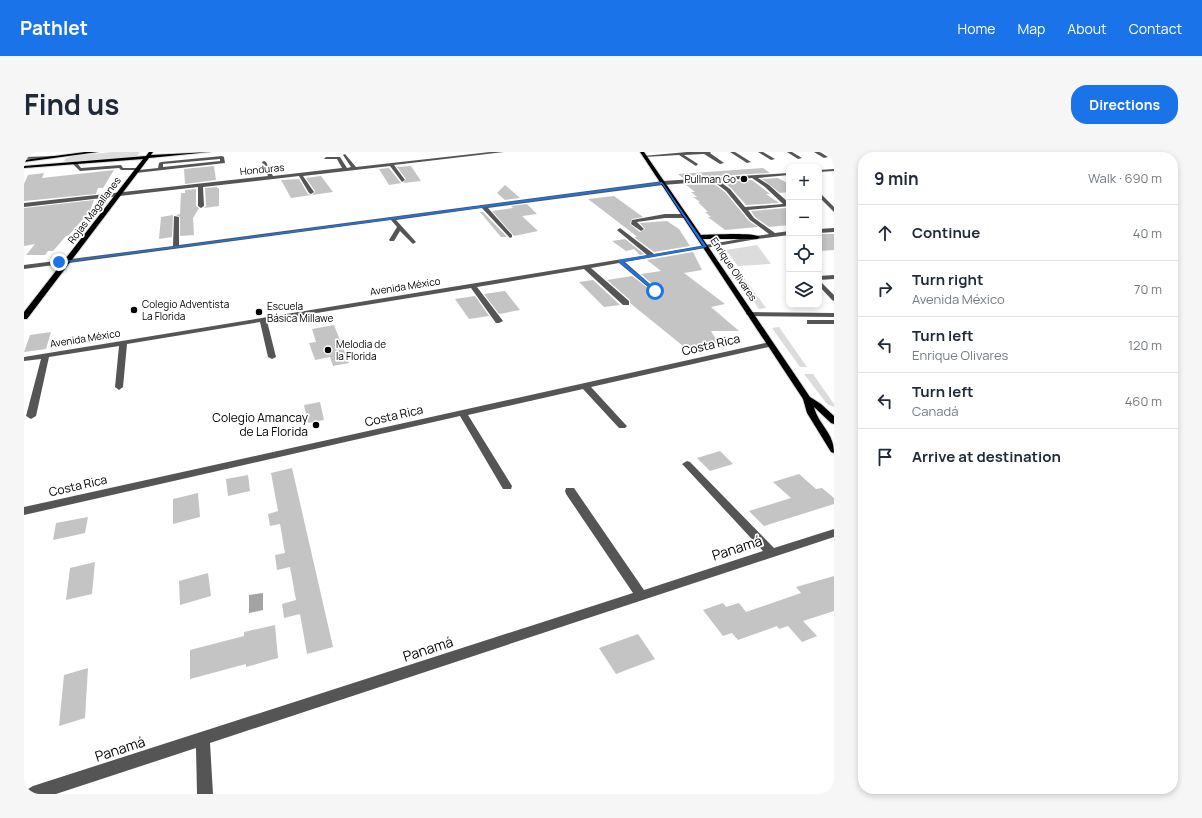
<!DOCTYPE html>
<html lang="en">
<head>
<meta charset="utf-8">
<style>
	:root { --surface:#fff; --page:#f6f6f7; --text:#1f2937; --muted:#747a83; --line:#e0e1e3; --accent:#1a73e8 }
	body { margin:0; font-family:Manrope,sans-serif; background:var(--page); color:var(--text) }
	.controls { position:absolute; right:12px; top:12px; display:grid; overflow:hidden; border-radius:8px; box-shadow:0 2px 6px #0003 }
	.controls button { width:36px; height:36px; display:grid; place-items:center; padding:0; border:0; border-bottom:1px solid var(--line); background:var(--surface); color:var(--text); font:20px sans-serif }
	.stop { position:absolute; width:12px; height:12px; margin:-9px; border:3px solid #1a73e8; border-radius:50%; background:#fff }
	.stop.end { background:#1a73e8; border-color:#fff; box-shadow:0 1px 4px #0008 }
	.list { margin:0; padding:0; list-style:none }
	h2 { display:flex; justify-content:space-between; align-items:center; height:52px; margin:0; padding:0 16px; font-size:17px }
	h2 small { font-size:13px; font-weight:400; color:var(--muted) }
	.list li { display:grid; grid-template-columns:26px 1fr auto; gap:12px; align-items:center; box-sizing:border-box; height:56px; padding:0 16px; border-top:1px solid var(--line) }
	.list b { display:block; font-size:15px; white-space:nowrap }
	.list p { margin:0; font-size:13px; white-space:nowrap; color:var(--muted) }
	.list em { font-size:13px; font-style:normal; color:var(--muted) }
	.icon { flex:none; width:22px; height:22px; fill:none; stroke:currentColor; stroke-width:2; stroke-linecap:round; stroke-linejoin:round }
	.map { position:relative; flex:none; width:810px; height:642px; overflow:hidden; border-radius:16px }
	header { display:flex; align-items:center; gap:24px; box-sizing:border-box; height:56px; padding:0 20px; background:var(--accent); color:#fff }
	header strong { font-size:19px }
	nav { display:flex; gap:22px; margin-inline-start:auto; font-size:14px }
	.intro { display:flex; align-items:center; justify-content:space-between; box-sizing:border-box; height:96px; padding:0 24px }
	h1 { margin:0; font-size:28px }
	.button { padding:10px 18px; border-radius:16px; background:var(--accent); color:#fff; font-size:14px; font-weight:700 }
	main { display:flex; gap:24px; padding:0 24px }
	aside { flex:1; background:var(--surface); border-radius:16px; box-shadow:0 2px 6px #0003 }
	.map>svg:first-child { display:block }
	.green { fill:#dcdcdc }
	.water { fill:#a3a3a3 }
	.building { fill:#c4c4c4 }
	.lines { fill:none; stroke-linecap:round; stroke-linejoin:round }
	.major-casing { stroke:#dbdbdb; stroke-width:2 }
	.minor { fill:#555; fill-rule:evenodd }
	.major { fill:#000; fill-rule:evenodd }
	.route { fill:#1a73e8 }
	.poi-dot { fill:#000; stroke:#fff; stroke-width:1.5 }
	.labels { text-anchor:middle; stroke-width:3.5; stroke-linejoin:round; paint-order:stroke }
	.far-street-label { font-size:10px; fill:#000; stroke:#fff }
	.far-poi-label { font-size:10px; fill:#000; stroke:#fff; text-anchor:start }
	.street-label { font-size:12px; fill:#000; stroke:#fff }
	.poi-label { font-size:12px; fill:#000; stroke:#fff; text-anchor:end }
	.near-street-label { font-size:14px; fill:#000; stroke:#fff }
</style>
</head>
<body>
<header>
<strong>Pathlet</strong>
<nav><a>Home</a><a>Map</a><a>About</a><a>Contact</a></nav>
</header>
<div class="intro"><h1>Find us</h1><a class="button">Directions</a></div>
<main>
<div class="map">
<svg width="810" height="642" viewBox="0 0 810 642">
	<rect width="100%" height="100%" fill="#fff"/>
	<g class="green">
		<polygon points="88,0 116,0 112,5 47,11 40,9 41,7 48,4"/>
		<polygon points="733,93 747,112 714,114 702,98"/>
		<polygon points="707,116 713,116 742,156 735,157"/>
		<polygon points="755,175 783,215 776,215 748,176"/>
		<polygon points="780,222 789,222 810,252 810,255 803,252"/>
	</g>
	<polygon class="water" points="239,441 239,458 225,461 225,443"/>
	<g class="building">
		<polygon points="190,14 192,28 161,32 160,17"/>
		<polygon points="387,14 397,29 379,31 382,27 373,15"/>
		<polygon points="365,16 377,31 378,31 365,33 355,17"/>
		<polygon points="739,16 746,21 659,26 654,22"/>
		<polygon points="90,18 79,36 74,36 72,42 0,49 0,32 4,23 20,21 18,26"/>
		<polygon points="297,24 309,40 267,46 257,28 275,27 284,42 288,43 291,39 282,26"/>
		<polygon points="754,26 765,32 765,40 756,41 738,27"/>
		<polygon points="728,28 746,42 742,42 755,51 722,53 707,36 699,30"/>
		<polygon points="689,31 701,40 725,69 734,75 701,78 684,65 687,65 681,60 684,60 674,50 676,50 669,45 673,45 667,40 671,40 662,33"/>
		<polygon points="481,33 496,46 481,48 473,41"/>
		<polygon points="193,35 193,36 195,36 195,54 180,56 182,54 181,36"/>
		<polygon points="172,37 172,54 175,56 169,66 170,83 156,84 156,65 152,63 156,62 157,41 161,41 161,38"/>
		<polygon points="590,44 619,65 608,67 606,72 616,80 621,77 616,71 643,69 655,77 666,94 630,100 610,85 613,85 611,83 564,47"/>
		<polygon points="70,48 66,59 45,83 42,84 29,99 24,99 21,103 2,103 11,92 0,94 0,56"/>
		<polygon points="503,52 513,62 498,64 514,79 490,84 468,59 489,56 487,54"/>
		<polygon points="763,56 765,57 765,73 745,75 731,65 727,59"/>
		<polygon points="456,60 459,60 483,85 477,85"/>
		<polygon points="149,63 148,85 135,87 137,65"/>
		<polygon points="795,82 810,82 810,98 795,99"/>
		<polygon points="601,87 620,102 616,103 610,97 602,99 588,89"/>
		<polygon points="669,100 678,118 660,121 701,152 687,155 715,179 687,179 694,191 664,198 606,151 606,148 583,128 608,124 632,142 635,140 635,138 617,122 637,119 623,108"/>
		<polygon points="569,128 596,153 580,155 555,130"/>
		<polygon points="481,139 496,158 475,162 460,142"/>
		<polygon points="451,144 465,164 445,167 431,147"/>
		<polygon points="310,173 325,211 309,214 306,205 291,208 285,191 292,190 288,177"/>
		<polygon points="27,180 22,197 0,200 6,183"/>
		<polygon points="296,250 300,268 284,271 280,253"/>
		<polygon points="696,299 709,312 686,319 673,306"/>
		<polygon points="268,316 309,495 283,502 276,462 260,466 258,452 272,448 266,415 253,418 251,403 261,401 256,372 246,374 244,362 254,359 247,321"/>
		<polygon points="775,322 792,337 798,336 810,346 810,352 740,374 725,359 767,346 749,330"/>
		<polygon points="224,323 226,339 204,344 202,327"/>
		<polygon points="174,341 176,365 149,372 149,347"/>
		<polygon points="64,365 61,381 29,388 32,371"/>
		<polygon points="71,410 68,442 42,448 46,416"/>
		<polygon points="184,421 187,444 156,453 155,429"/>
		<polygon points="810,424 810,459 779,469 793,484 778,490 764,474 755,477 753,474 714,488 708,481 699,484 679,458 699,451 702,455 715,451 722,460 777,441 772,435"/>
		<polygon points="251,473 254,506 222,515 222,512 166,527 166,498 220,484 220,480"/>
		<polygon points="614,482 631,507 592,522 575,496"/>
		<polygon points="64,516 61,566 35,574 40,523"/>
	</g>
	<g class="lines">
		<g class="major-casing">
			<g id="major">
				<polygon points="61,0 74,0 0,10 0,8"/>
				<polygon points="125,0 129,0 127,3 186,0 125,6 3,167 0,167 0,160 119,7 0,16 0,14 122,4"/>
				<path d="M616 0H620L677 83C688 83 728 80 736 85L733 87H679L786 245 797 252 810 264V272L807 271 790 255C795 274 810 280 810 301L807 300 783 261 779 247Z"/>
			</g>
		</g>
		<g class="minor">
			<polygon points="466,0 480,0 370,13 381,28 378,30 366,14 279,24 290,40 287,42 285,41 275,24 179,35 180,54 177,56 174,54 174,35 0,55 0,51 244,24 238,10 240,9 242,10 249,24 318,16 313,7 300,7 302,5 316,5 323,16 327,15 319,3 321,2 332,15"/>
			<polygon points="663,0 687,0 686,1 700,11 696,12 680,2 660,3 674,12 672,14 655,3 621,5 619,4"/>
			<polygon points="706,0 711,0 727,10 723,11"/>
			<polygon points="734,0 739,0 751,7 747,8"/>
			<polygon points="763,0 768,0 778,6 774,7"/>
			<polygon points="790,0 796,0 804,5 800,6"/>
			<polygon points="32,4 30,6 0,7 0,5"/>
			<path d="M198 4 200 5 201 11 112 21 110 20 113 18H97L95 16 56 19 49 12 53 11 57 16 97 13 99 16H114L116 17 115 18 134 16 135 11 137 10ZM196 7V9L139 15V12Z"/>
			<polygon points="810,17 810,19 795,20 795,18"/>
			<path d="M765 21V23L734 26 745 33 765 51V54L724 58 730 66 751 81 765 79V83L733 87 601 110 633 138 634 139 631 141 595 111 567 116 605 149V153H599L560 117 453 135 479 169 475 171H472L447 136 243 169 252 205 248 207 244 205 236 170 103 192 99 235 95 238 91 235 95 194 25 205 12 264 7 267 2 264 17 207 0 209V205L623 103 594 79 593 78 596 76 630 102 745 82 726 68 702 39 689 29 639 33 464 56 488 83V85L486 86 458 56 372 68 392 90 389 92 376 79 370 89H366L365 88 373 75 367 68 0 117V113L149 94 150 64 155 65V93L639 29ZM728 26 741 35 759 52 721 55 706 37 695 29Z"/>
			<polygon points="795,40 810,55 810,60 795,45"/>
			<polygon points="641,62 661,62 664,64 661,66 641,66 613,70 620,77 617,79 607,72 608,68"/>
			<polygon points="810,76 810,80 795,81 795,77"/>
			<polygon points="810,123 810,127 795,128 810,143 810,149 808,148 795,134 795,124"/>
			<polygon points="723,160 810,161 810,165 726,164 722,162"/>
			<rect x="783" y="168" width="27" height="4"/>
			<polygon points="746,190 749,190 749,194 567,235 601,272 603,274 601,276 595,276 559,237 444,263 488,334 487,337 479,337 436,264 0,363 0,355"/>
			<polygon points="663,309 666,310 750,396 810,377 810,385 186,591 189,642 173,642 172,596 32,642 1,642 4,637 9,634 609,441 542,342 541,339 542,336 550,336 620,438 739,399 660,314 658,312"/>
		</g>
		<use href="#major" class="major"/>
	</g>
	<polygon class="route" points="638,30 683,95 599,110 633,138 631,140 595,110 595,108 679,94 638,32 35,111 33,110"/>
	<g class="poi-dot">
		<circle cx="720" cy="27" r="4"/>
		<circle cx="110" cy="158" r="4"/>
		<circle cx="235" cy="160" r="4"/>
		<circle cx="304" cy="198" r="4"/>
		<circle cx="292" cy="273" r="4"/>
	</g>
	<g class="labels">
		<g class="far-street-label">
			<text transform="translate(238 17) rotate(-6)" y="4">Honduras</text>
			<text transform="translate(70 58) rotate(-53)" y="4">Rojas Magallanes</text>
			<text transform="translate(710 117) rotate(56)" y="4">Enrique Olivares</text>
			<text transform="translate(381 134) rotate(-9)" y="4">Avenida México</text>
			<text transform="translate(61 186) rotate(-9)" y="4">Avenida México</text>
		</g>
		<g class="far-poi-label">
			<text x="712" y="31" text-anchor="end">Pullman Go</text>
			<text x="118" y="156">Colegio Adventista<tspan x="118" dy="12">La Florida</tspan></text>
			<text x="243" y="158">Escuela<tspan x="243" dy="12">Básica Millawe</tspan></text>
			<text x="312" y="196">Melodia de<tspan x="312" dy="12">la Florida</tspan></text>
		</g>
		<g class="street-label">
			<text transform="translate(687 193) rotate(-13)" y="4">Costa Rica</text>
			<text transform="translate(370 264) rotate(-13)" y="4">Costa Rica</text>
			<text transform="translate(54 334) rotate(-13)" y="4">Costa Rica</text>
		</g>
		<g class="poi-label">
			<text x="284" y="270">Colegio Amancay<tspan x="284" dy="14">de La Florida</tspan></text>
		</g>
		<g class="near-street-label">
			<text transform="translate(713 396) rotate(-18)" y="5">Panamá</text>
			<text transform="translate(404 497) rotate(-18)" y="5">Panamá</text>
			<text transform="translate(96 597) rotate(-18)" y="5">Panamá</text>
		</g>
	</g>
</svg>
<div class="controls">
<button>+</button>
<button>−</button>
<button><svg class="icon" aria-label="locate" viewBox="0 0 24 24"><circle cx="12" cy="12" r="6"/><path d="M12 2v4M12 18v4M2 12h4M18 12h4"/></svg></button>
<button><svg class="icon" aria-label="layers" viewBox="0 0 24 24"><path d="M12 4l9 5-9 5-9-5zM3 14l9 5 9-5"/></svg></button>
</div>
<div class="stop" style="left:631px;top:139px"></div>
<div class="stop end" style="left:35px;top:110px"></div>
</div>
<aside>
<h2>9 min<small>Walk · 690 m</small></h2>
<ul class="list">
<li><svg class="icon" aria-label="ahead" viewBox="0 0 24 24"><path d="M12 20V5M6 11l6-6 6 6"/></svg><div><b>Continue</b></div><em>40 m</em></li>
<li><svg class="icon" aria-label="right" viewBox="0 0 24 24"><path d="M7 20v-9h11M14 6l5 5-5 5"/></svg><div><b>Turn right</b><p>Avenida México</p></div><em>70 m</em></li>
<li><svg class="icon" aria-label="left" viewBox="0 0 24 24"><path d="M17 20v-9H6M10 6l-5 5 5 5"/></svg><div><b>Turn left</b><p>Enrique Olivares</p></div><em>120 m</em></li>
<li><svg class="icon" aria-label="left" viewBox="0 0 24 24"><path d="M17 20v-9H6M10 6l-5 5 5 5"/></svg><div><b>Turn left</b><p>Canadá</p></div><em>460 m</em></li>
<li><svg class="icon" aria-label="arrive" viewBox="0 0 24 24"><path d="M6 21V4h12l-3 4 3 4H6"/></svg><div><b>Arrive at destination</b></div></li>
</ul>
</aside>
</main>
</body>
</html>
